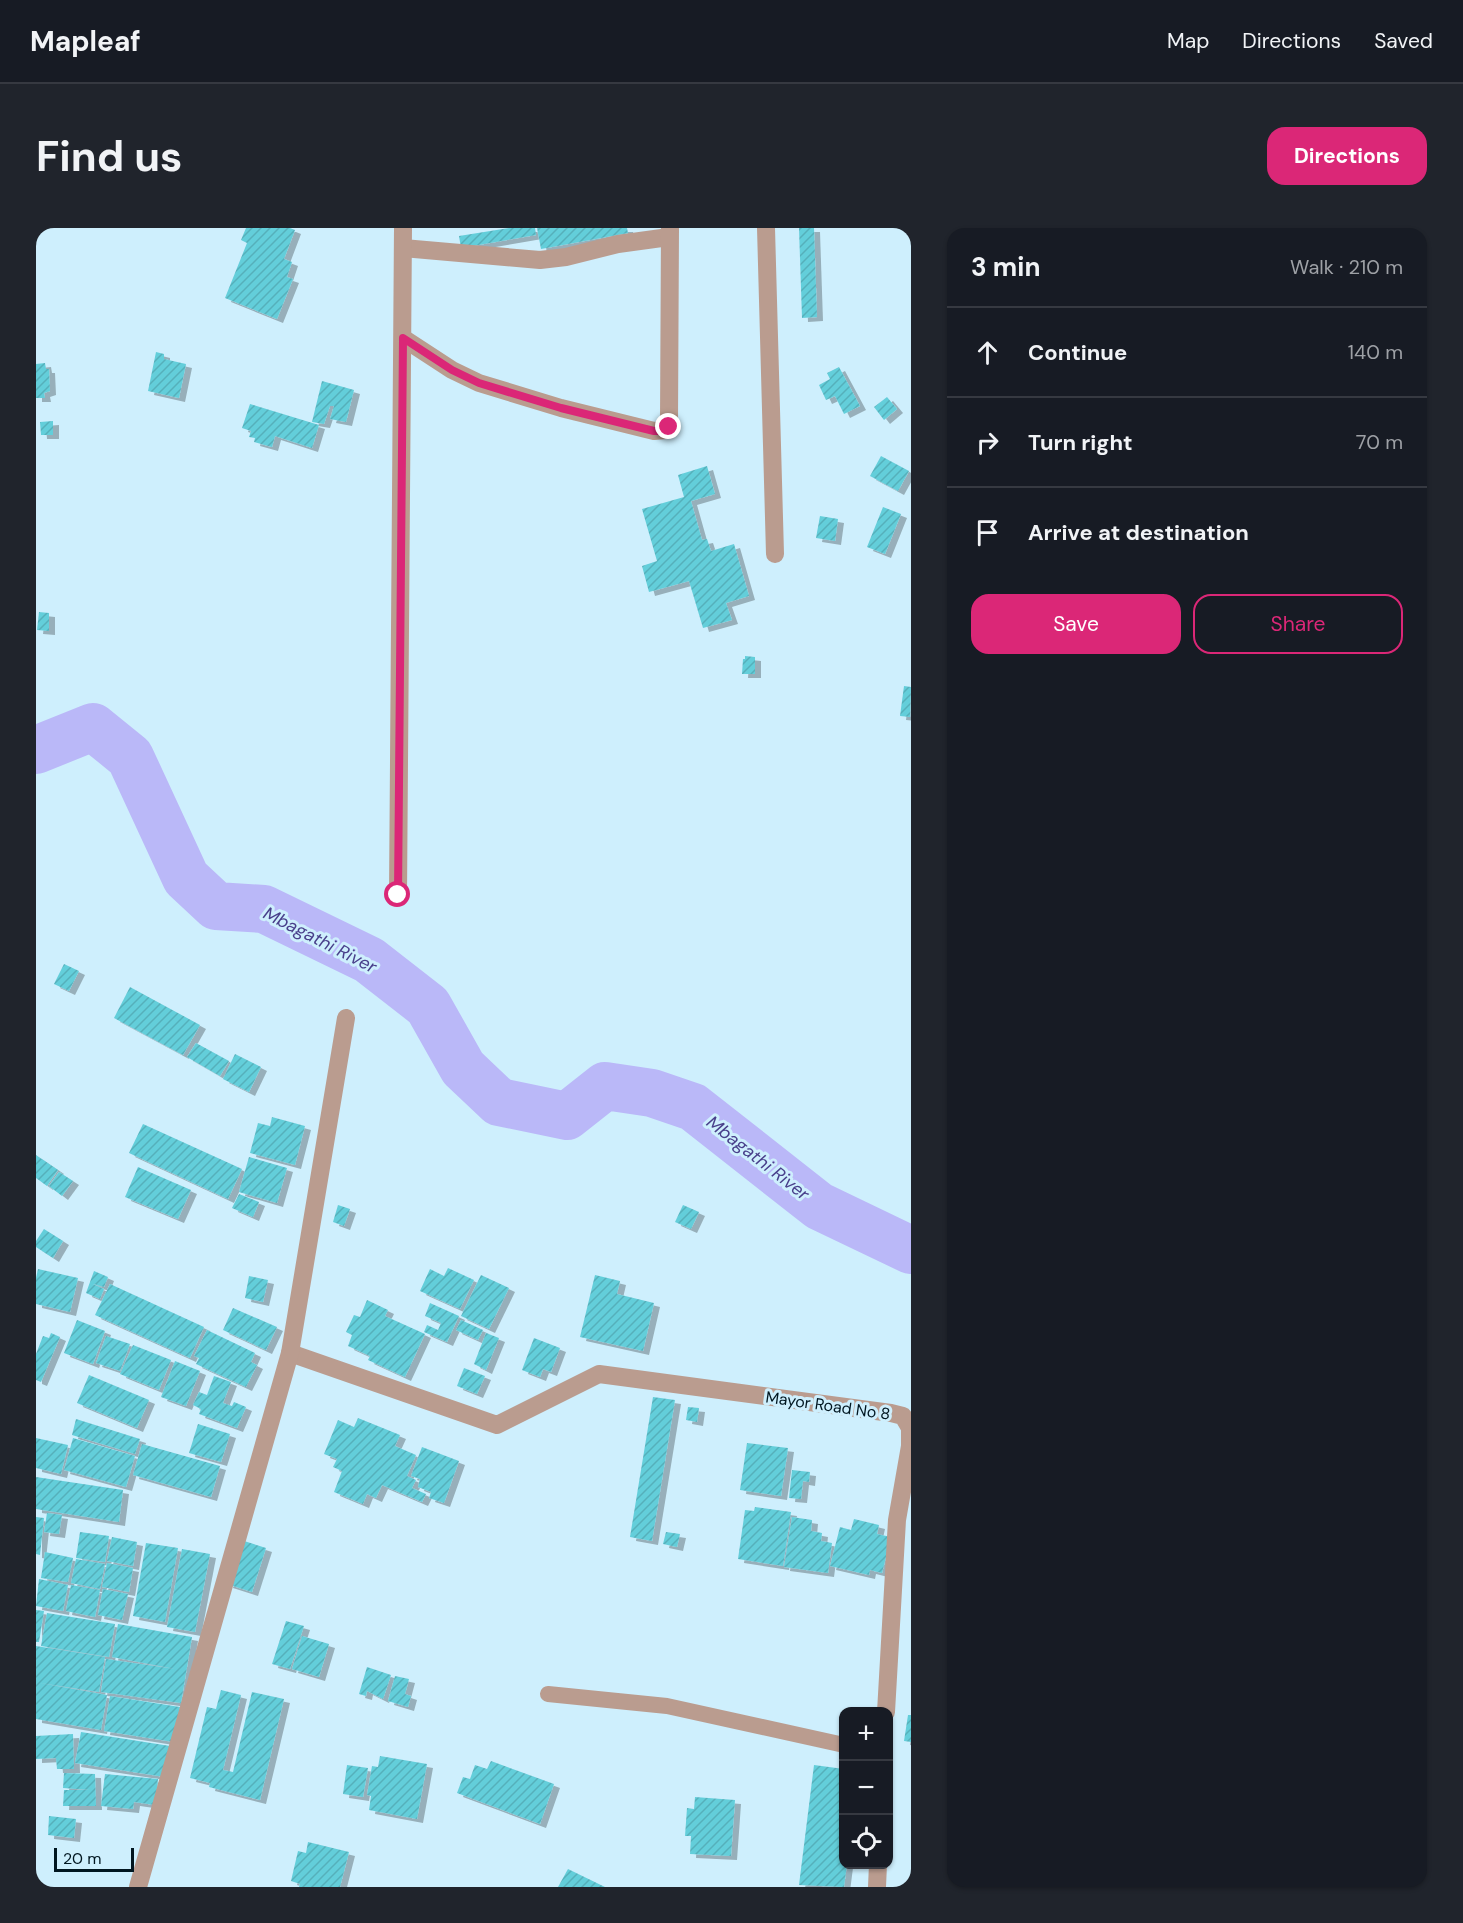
<!DOCTYPE html>
<html lang="en">
<head>
<meta charset="utf-8">
<style>
	:root { --surface:#171b24; --page:#20242c; --text:#f1f3f6; --muted:#9ea1a6; --line:#363941; --accent:#db2777 }
	body { margin:0; font-family:"DM Sans",sans-serif; background:var(--page); color:var(--text) }
	.controls { position:absolute; right:18px; bottom:18px; display:grid; overflow:hidden; border-radius:12px; box-shadow:0 2px 4px #0004 }
	.controls button { width:54px; height:54px; display:grid; place-items:center; padding:0; border:0; border-bottom:2px solid var(--line); background:var(--surface); color:var(--text); font:30px sans-serif }
	.scale { position:absolute; left:18px; bottom:15px; width:80px; box-sizing:border-box; padding-left:6px; border:3px solid #001620; border-top:0; font-size:16px; line-height:21px; white-space:nowrap; color:#001620; -webkit-text-stroke:4px #ceeffd; paint-order:stroke }
	.stop { position:absolute; width:18px; height:18px; margin:-14px; border:4px solid #db2777; border-radius:50%; background:#fff }
	.stop.end { background:#db2777; border-color:#fff; box-shadow:0 2px 6px #0008 }
	.list { margin:0; padding:0; list-style:none }
	h2 { display:flex; justify-content:space-between; align-items:center; height:78px; margin:0; padding:0 24px; font-size:26px }
	h2 small { font-size:20px; font-weight:400; color:var(--muted) }
	.list li { display:grid; grid-template-columns:39px 1fr auto; gap:18px; align-items:center; box-sizing:border-box; height:90px; padding:0 24px; border-top:2px solid var(--line) }
	.list b { display:block; font-size:22px; white-space:nowrap }
	.list em { font-size:20px; font-style:normal; color:var(--muted) }
	.actions { display:flex; gap:12px; padding:18px 24px }
	.actions a { flex:1; padding:14px 0; border:2px solid var(--accent); border-radius:18px; text-align:center; font-size:21px; color:var(--accent) }
	.actions .main { background:var(--accent); color:#fff }
	.icon { flex:none; width:33px; height:33px; fill:none; stroke:currentColor; stroke-width:2; stroke-linecap:round; stroke-linejoin:round }
	.map { position:relative; flex:none; width:875px; height:1659px; overflow:hidden; border-radius:18px }
	header { display:flex; align-items:center; gap:36px; box-sizing:border-box; height:84px; padding:0 30px; background:var(--surface); border-bottom:2px solid var(--line) }
	header strong { font-size:28px }
	nav { display:flex; gap:33px; margin-inline-start:auto; font-size:21px }
	.intro { display:flex; align-items:center; justify-content:space-between; box-sizing:border-box; height:144px; padding:0 36px }
	h1 { margin:0; font-size:42px }
	.button { padding:15px 27px; border-radius:18px; background:var(--accent); color:#fff; font-size:21px; font-weight:700 }
	main { display:flex; gap:36px; padding:0 36px }
	aside { flex:1; background:var(--surface); border-radius:18px; box-shadow:0 2px 4px #0004 }
	.map>svg:first-child { display:block }
	.lines { fill:none; stroke-linecap:round; stroke-linejoin:round }
	.river { stroke:#bab8f8; stroke-width:48 }
	.building { fill:url(#building-hatch); filter:url(#shadow) }
	.service { stroke:#ba9c8f; stroke-width:16 }
	.minor { stroke:#ba9c8f; stroke-width:18 }
	.route { stroke:#db2777; stroke-width:8 }
	.labels { text-anchor:middle; stroke-width:6; stroke-linejoin:round; paint-order:stroke }
	.street-label { font-size:16px; fill:#001620; stroke:#ceeffd }
	.water-label { font-size:18px; font-style:italic; fill:#49408b; stroke:#ceeffd }
</style>
</head>
<body>
<header>
<strong>Mapleaf</strong>
<nav><a>Map</a><a>Directions</a><a>Saved</a></nav>
</header>
<div class="intro"><h1>Find us</h1><a class="button">Directions</a></div>
<main>
<div class="map">
<svg width="875" height="1659" viewBox="0 0 875 1659">
	<defs>
		<pattern id="building-hatch" width="6" height="6" patternUnits="userSpaceOnUse" patternTransform="scale(1.5)"><rect width="6" height="6" fill="#64ceda"/><path d="M-1 1l2-2M0 6l6-6M5 7l2-2" fill="none" stroke="#55b0bb"/></pattern>
		<filter id="shadow"><feDropShadow dx="6" dy="4" stdDeviation="0" flood-color="#0004"/></filter>
	</defs>
	<rect width="100%" height="100%" fill="#ceeffd"/>
	<g class="lines">
		<polyline class="river" points="0,522 57,499 94,529 150,650 180,678 228,681 333,732 392,778 427,840 463,874 531,888 569,858 616,865 657,879 783,978 875,1022"/>
	</g>
	<g class="building">
		<polygon points="210,0 254,0 259,2 248,31 256,34 251,49 257,51 241,91 189,70 211,15 205,12"/>
		<polygon points="473,0 499,0 500,7 425,20 423,8"/>
		<polygon points="501,0 591,0 592,5 505,21"/>
		<polygon points="763,0 778,0 781,89 766,90"/>
		<polygon points="120,124 128,126 128,131 150,136 143,170 112,163"/>
		<polygon points="9,135 10,141 13,141 14,163 8,165 9,170 0,170 0,136"/>
		<polygon points="803,139 824,178 808,186 799,168 790,172 783,157 794,151 791,145"/>
		<polygon points="286,153 318,162 310,194 294,191 298,178 294,178 288,196 276,194"/>
		<polygon points="851,169 861,181 848,192 838,179"/>
		<polygon points="214,176 283,197 276,220 239,208 236,219 218,214 219,210 213,209 215,203 206,200"/>
		<polygon points="17,193 17,207 5,207 4,194"/>
		<polygon points="845,228 873,243 862,263 834,248"/>
		<polygon points="671,238 679,266 655,273 666,312 671,311 675,323 698,316 713,368 690,375 696,392 667,400 653,353 613,364 606,338 621,333 606,281 648,269 642,247"/>
		<polygon points="847,279 865,286 849,326 831,319"/>
		<polygon points="784,288 802,291 799,313 780,310"/>
		<polygon points="3,384 13,385 13,403 1,402"/>
		<polygon points="709,428 719,429 719,446 706,446 707,431 709,431"/>
		<polygon points="868,458 875,459 874,489 864,488"/>
		<polygon points="28,736 43,743 33,763 18,756"/>
		<polygon points="94,759 164,797 147,827 78,790"/>
		<polygon points="160,815 193,833 184,848 151,829"/>
		<polygon points="199,826 225,839 213,864 187,851"/>
		<polygon points="236,889 269,898 259,937 214,925 222,895 234,898"/>
		<polygon points="107,896 206,941 192,971 93,925"/>
		<polygon points="0,927 22,942 11,958 0,950"/>
		<polygon points="213,929 251,940 241,975 203,964"/>
		<polygon points="102,939 155,962 142,991 89,969"/>
		<polygon points="23,944 37,953 26,968 13,958"/>
		<polygon points="203,966 223,974 217,989 196,980"/>
		<polygon points="302,977 314,981 308,998 297,994"/>
		<polygon points="647,977 663,984 655,1001 639,994"/>
		<polygon points="8,1001 27,1013 17,1030 0,1019 0,1013"/>
		<polygon points="412,1040 438,1052 424,1081 384,1063 394,1041 408,1048"/>
		<polygon points="2,1041 42,1050 34,1084 0,1076 0,1050"/>
		<polygon points="58,1043 72,1049 68,1059 57,1056 68,1061 64,1071 50,1065"/>
		<polygon points="445,1047 473,1060 453,1101 425,1088"/>
		<polygon points="559,1047 584,1053 581,1066 618,1075 607,1123 544,1109"/>
		<polygon points="213,1048 232,1052 227,1074 209,1070"/>
		<polygon points="74,1056 168,1099 154,1130 59,1087"/>
		<polygon points="331,1072 352,1082 349,1088 389,1106 369,1149 332,1132 334,1128 312,1118 316,1107 310,1104 318,1087 324,1089"/>
		<polygon points="394,1075 423,1088 411,1114 388,1104 391,1097 402,1102 405,1095 389,1088"/>
		<polygon points="197,1080 241,1099 230,1122 187,1102"/>
		<polygon points="41,1092 69,1103 57,1136 28,1125"/>
		<polygon points="425,1092 447,1102 442,1112 420,1102"/>
		<polygon points="171,1102 219,1125 215,1134 221,1137 210,1159 160,1136 163,1130 158,1128"/>
		<polygon points="15,1105 24,1109 5,1154 0,1152 0,1126 7,1108 13,1110"/>
		<polygon points="450,1105 463,1110 450,1142 438,1136"/>
		<polygon points="70,1108 94,1116 84,1143 60,1135"/>
		<polygon points="498,1110 524,1120 515,1144 507,1141 504,1149 486,1142"/>
		<polygon points="97,1117 135,1132 123,1162 84,1146"/>
		<polygon points="139,1133 164,1143 150,1178 125,1169"/>
		<polygon points="428,1140 449,1148 441,1166 421,1158"/>
		<polygon points="53,1147 113,1172 101,1200 41,1175"/>
		<polygon points="178,1148 195,1154 187,1175 196,1178 198,1174 210,1179 201,1200 163,1186 165,1181 157,1177 163,1164 171,1167"/>
		<polygon points="617,1169 639,1172 616,1313 594,1309"/>
		<polygon points="652,1179 663,1180 661,1194 650,1192"/>
		<polygon points="322,1190 364,1207 359,1218 380,1227 371,1248 380,1252 376,1260 390,1266 386,1274 346,1257 340,1270 331,1266 327,1276 298,1264 306,1243 297,1239 301,1231 288,1226 302,1192 318,1199"/>
		<polygon points="40,1191 104,1211 99,1226 36,1207"/>
		<polygon points="162,1196 194,1206 185,1234 153,1225"/>
		<polygon points="0,1210 32,1217 25,1246 0,1240"/>
		<polygon points="37,1210 99,1228 90,1259 28,1242"/>
		<polygon points="711,1215 752,1220 745,1268 704,1262"/>
		<polygon points="106,1216 184,1238 175,1269 97,1247"/>
		<polygon points="386,1219 423,1233 408,1275 393,1270 395,1264 382,1259 384,1251 375,1248"/>
		<polygon points="756,1242 774,1244 773,1254 767,1253 765,1271 753,1270"/>
		<polygon points="0,1249 87,1262 83,1294 0,1281"/>
		<polygon points="719,1279 755,1284 747,1338 702,1331 709,1282 718,1283"/>
		<polygon points="11,1285 26,1287 23,1306 8,1304"/>
		<polygon points="0,1289 8,1290 4,1327 0,1326"/>
		<polygon points="756,1289 776,1292 775,1303 786,1305 785,1313 796,1315 792,1345 748,1339"/>
		<polygon points="818,1291 843,1297 841,1306 855,1309 846,1345 834,1342 833,1347 794,1338 804,1299 815,1302"/>
		<polygon points="44,1304 73,1308 69,1334 40,1330"/>
		<polygon points="630,1304 644,1306 641,1319 627,1316"/>
		<polygon points="76,1309 101,1314 97,1338 71,1333"/>
		<polygon points="205,1312 230,1320 216,1364 191,1356"/>
		<polygon points="110,1315 142,1320 129,1394 97,1388"/>
		<polygon points="146,1321 174,1326 159,1404 131,1399"/>
		<polygon points="9,1324 37,1330 32,1354 5,1350"/>
		<polygon points="40,1331 69,1336 64,1361 35,1355"/>
		<polygon points="71,1335 97,1340 93,1364 66,1359"/>
		<polygon points="3,1351 32,1357 27,1383 0,1378"/>
		<polygon points="35,1357 64,1362 59,1389 30,1383"/>
		<polygon points="67,1361 92,1366 86,1392 62,1387"/>
		<polygon points="0,1382 8,1383 3,1414 0,1414"/>
		<polygon points="11,1385 79,1396 73,1429 5,1418"/>
		<polygon points="250,1393 268,1398 254,1441 236,1436"/>
		<polygon points="82,1396 156,1409 145,1475 65,1464 70,1431 139,1441 76,1429"/>
		<polygon points="266,1408 293,1416 283,1449 256,1441"/>
		<polygon points="0,1418 69,1429 63,1464 4,1455 71,1467 65,1502 0,1491"/>
		<polygon points="331,1439 355,1447 347,1471 331,1463 330,1468 323,1466"/>
		<polygon points="359,1448 373,1451 369,1466 375,1468 372,1479 352,1473"/>
		<polygon points="185,1462 205,1467 187,1542 197,1544 216,1464 248,1471 224,1572 173,1559 174,1555 154,1550 171,1479 180,1481"/>
		<polygon points="74,1468 144,1479 138,1514 68,1503"/>
		<polygon points="872,1487 875,1487 875,1514 868,1513"/>
		<polygon points="45,1504 134,1518 129,1549 39,1535"/>
		<polygon points="37,1506 38,1541 21,1541 20,1530 0,1531 0,1508"/>
		<polygon points="344,1528 391,1536 381,1591 333,1582 335,1568 331,1567 336,1538 342,1539"/>
		<polygon points="455,1533 518,1556 504,1596 421,1565 427,1549 434,1551 439,1537 451,1541"/>
		<polygon points="311,1537 332,1540 327,1569 307,1566"/>
		<polygon points="778,1537 808,1541 808,1636 811,1636 808,1659 763,1657"/>
		<polygon points="28,1545 59,1546 60,1578 27,1578 28,1562 54,1562 27,1560"/>
		<polygon points="69,1546 122,1551 119,1577 98,1574 97,1581 65,1578"/>
		<polygon points="659,1569 699,1572 695,1628 654,1626 655,1608 649,1608 651,1580 658,1581"/>
		<polygon points="13,1588 40,1591 38,1610 12,1607"/>
		<polygon points="272,1614 313,1624 304,1659 263,1659 264,1656 255,1653 262,1623 270,1625"/>
		<polygon points="532,1641 569,1659 522,1659"/>
	</g>
	<g class="lines">
		<polyline class="service" points="512,1466 631,1478 808,1517"/>
		<g class="minor">
			<polyline points="730,0 739,326"/>
			<polyline points="367,20 504,32 530,29 582,16 633,9"/>
			<polyline points="367,110 416,142 443,155 525,180 618,203 630,202 633,194 634,0"/>
			<polyline points="362,667 367,0"/>
			<polyline points="254,1125 461,1197 563,1146 855,1185 867,1188 874,1200 874,1218 861,1292 850,1484"/>
			<polyline points="102,1659 254,1125 310,790"/>
			<polyline points="841,1659 842,1636"/>
		</g>
	</g>
	<g class="lines">
		<polyline class="route" points="362,667 367,110 416,142 443,155 525,180 618,203 627,203 633,199"/>
	</g>
	<g class="labels">
		<g class="street-label">
			<text transform="translate(792 1177) rotate(8)" y="6">Mayor Road No 8</text>
		</g>
		<g class="water-label">
			<text transform="translate(284 712) rotate(27)" y="6">Mbagathi River</text>
			<text transform="translate(722 930) rotate(38)" y="6">Mbagathi River</text>
		</g>
	</g>
</svg>
<div class="controls">
<button>+</button>
<button>−</button>
<button><svg class="icon" aria-label="locate" viewBox="0 0 24 24"><circle cx="12" cy="12" r="6"/><path d="M12 2v4M12 18v4M2 12h4M18 12h4"/></svg></button>
</div>
<div class="scale">20 m</div>
<div class="stop" style="left:362px;top:667px"></div>
<div class="stop end" style="left:633px;top:199px"></div>
</div>
<aside>
<h2>3 min<small>Walk · 210 m</small></h2>
<ul class="list">
<li><svg class="icon" aria-label="ahead" viewBox="0 0 24 24"><path d="M12 20V5M6 11l6-6 6 6"/></svg><div><b>Continue</b></div><em>140 m</em></li>
<li><svg class="icon" aria-label="right" viewBox="0 0 24 24"><path d="M7 20v-9h11M14 6l5 5-5 5"/></svg><div><b>Turn right</b></div><em>70 m</em></li>
<li><svg class="icon" aria-label="arrive" viewBox="0 0 24 24"><path d="M6 21V4h12l-3 4 3 4H6"/></svg><div><b>Arrive at destination</b></div></li>
</ul>
<div class="actions"><a class="main">Save</a><a>Share</a></div>
</aside>
</main>
</body>
</html>
